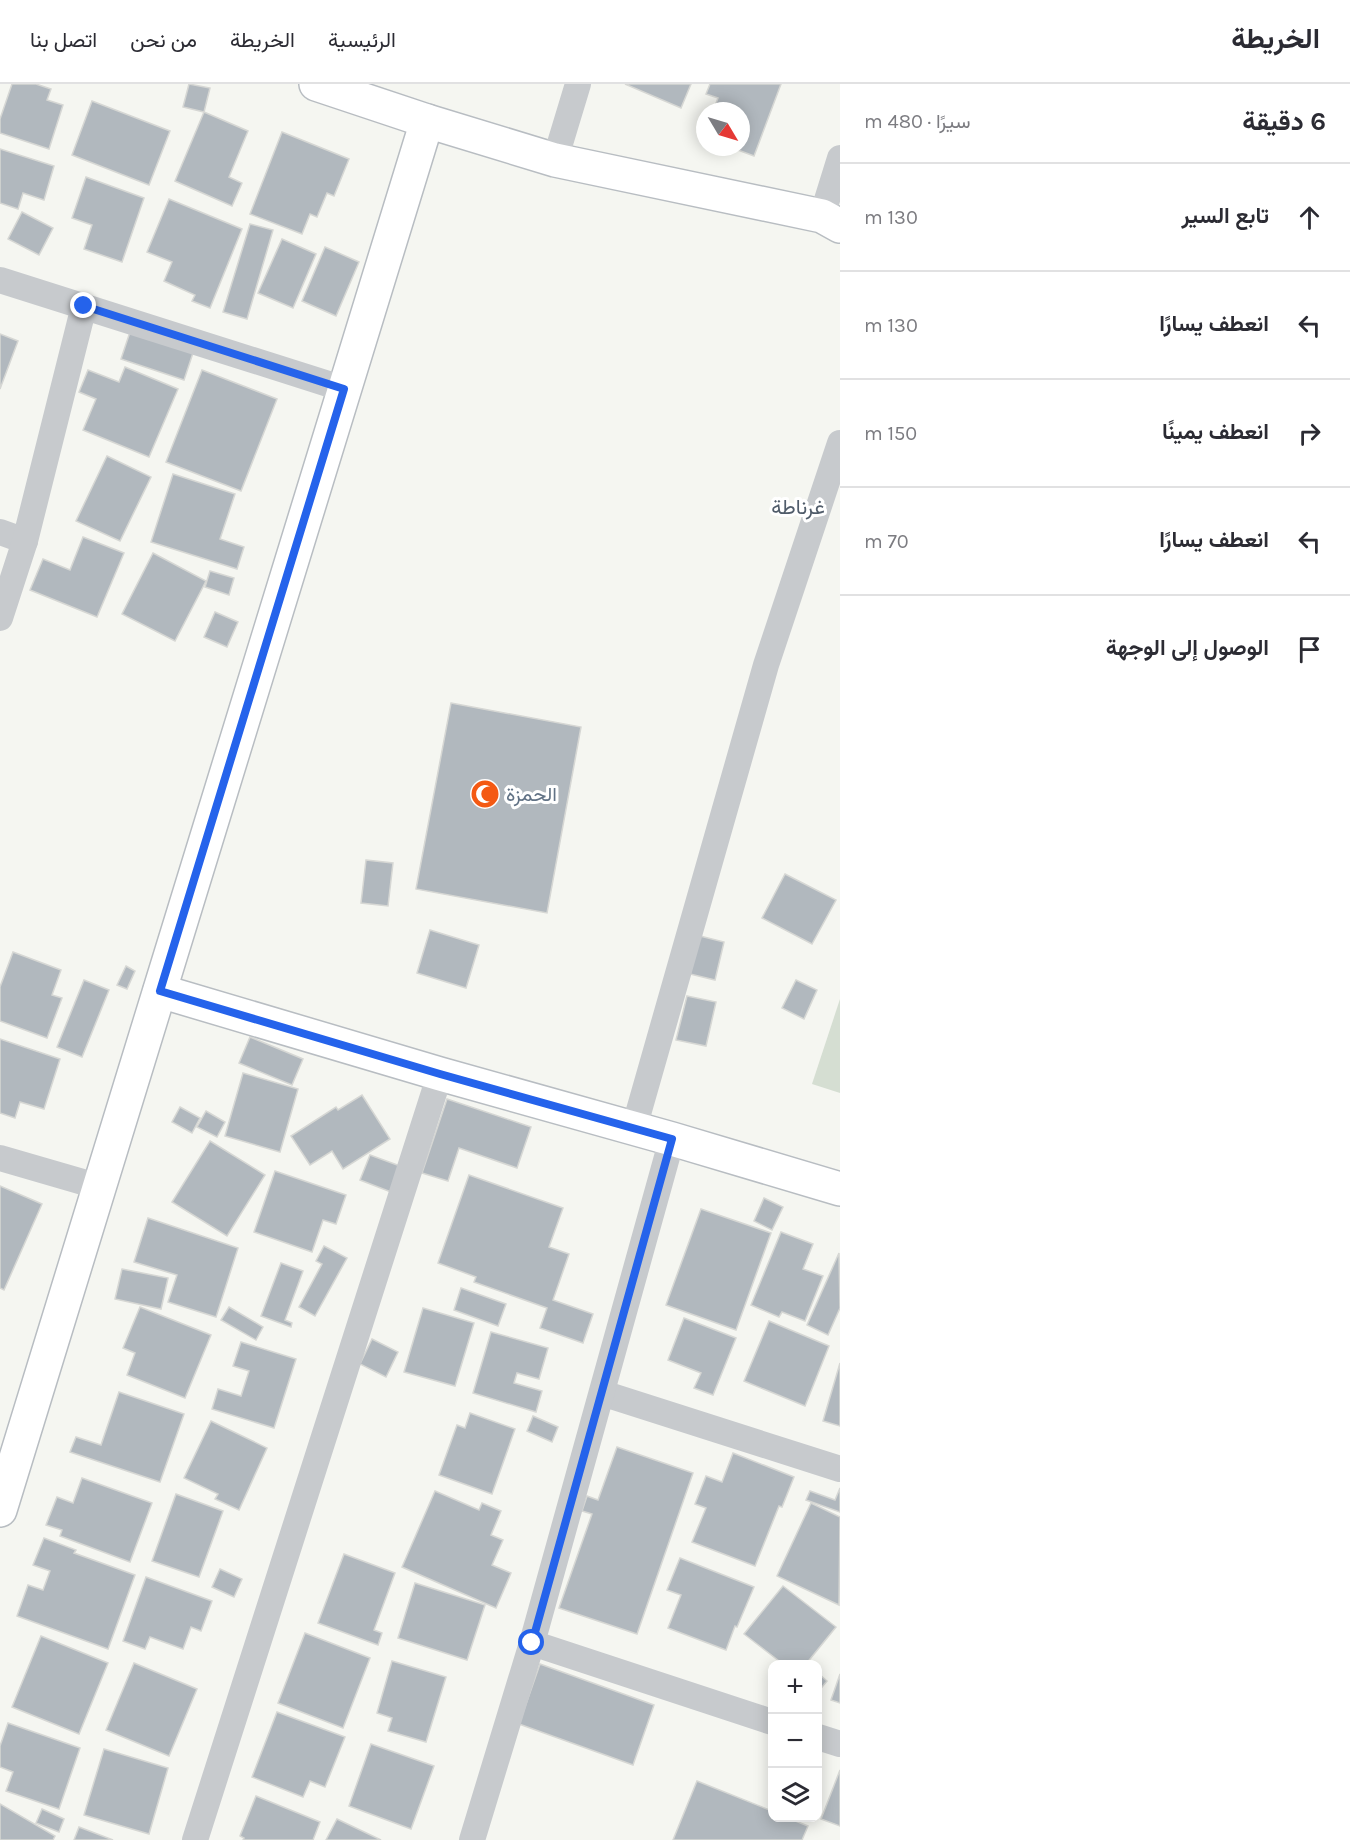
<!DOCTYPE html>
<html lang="ar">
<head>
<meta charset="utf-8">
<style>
	:root { --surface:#fff; --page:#f2f2f3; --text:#2b2b33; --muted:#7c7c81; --line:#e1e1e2 }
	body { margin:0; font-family:Karla,Vazirmatn,sans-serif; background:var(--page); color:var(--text); direction:rtl }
	.controls { position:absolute; right:18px; bottom:18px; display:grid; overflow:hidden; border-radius:12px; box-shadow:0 3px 15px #0003 }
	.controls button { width:54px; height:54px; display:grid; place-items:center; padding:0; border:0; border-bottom:2px solid var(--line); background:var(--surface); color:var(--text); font:30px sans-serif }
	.compass { position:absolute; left:696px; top:18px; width:54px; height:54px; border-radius:50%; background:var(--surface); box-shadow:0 3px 15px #0003; rotate:128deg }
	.stop { position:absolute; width:18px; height:18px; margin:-14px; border:4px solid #2563eb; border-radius:50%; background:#fff }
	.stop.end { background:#2563eb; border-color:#fff; box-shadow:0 2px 6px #0008 }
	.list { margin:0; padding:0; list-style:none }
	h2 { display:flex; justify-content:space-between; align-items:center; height:78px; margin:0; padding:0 24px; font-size:26px }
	h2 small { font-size:20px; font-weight:400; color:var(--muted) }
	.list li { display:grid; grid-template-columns:39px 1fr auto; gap:18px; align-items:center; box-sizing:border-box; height:108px; padding:0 24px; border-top:2px solid var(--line) }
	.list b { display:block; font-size:22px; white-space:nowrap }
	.list em { font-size:20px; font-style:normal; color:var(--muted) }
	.icon { flex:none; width:33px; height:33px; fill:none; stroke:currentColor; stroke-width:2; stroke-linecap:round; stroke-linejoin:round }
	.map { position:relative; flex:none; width:840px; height:1756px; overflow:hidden; direction:ltr }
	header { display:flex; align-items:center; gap:36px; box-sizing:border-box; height:84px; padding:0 30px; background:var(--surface); border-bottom:2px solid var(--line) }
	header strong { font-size:28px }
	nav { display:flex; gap:33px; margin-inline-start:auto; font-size:21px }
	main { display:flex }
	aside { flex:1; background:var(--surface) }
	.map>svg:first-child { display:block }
	.green { fill:#d5ded2 }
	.building { fill:#b1b8be; stroke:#d6d7d4; stroke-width:1.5 }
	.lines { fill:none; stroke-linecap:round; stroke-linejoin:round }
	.secondary-casing { stroke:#b8bdc2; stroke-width:36 }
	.street { stroke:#c7cacd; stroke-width:26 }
	.secondary { stroke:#fff; stroke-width:33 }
	.route { stroke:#2563eb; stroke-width:8 }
	.labels { text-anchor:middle; stroke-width:6; stroke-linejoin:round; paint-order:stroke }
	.poi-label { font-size:20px; fill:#617285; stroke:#fff; text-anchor:start }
	.neighbourhood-label { font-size:21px; fill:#505c6a; stroke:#fff }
</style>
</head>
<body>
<header>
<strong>الخريطة</strong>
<nav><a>الرئيسية</a><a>الخريطة</a><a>من نحن</a><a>اتصل بنا</a></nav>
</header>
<main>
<aside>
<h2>6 دقيقة<small>سيرًا · 480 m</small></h2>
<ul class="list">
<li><svg class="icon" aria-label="ahead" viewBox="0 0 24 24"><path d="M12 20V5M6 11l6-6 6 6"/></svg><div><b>تابع السير</b></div><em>130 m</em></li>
<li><svg class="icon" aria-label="left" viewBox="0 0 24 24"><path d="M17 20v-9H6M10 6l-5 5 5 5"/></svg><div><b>انعطف يسارًا</b></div><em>130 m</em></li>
<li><svg class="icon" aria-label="right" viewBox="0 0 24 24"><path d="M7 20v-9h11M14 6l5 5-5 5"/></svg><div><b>انعطف يمينًا</b></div><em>150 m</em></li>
<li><svg class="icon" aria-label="left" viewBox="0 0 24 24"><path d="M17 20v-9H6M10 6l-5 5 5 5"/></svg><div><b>انعطف يسارًا</b></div><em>70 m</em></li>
<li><svg class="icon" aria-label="arrive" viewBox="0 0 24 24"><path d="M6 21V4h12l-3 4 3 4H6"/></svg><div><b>الوصول إلى الوجهة</b></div></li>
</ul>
</aside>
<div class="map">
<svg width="840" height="1756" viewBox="0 0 840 1756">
	<rect width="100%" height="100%" fill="#f5f6f1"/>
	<polygon class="green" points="840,915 840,1009 812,1000"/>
	<g class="building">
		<polygon points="12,0 36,0 51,5 47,16 63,21 49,65 0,49 0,35"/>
		<polygon points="189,0 210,4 204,28 183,23"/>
		<polygon points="625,0 691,0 681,24"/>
		<polygon points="710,0 781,0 754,72 730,63 741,63 741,27 713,27 718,14 706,10"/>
		<polygon points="92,17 170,47 149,101 72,71"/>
		<polygon points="204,28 248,47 229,93 242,99 232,122 175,97"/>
		<polygon points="282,48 349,75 334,112 327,109 317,133 310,130 302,150 250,130"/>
		<polygon points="0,65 54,82 44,116 23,109 18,125 0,119"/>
		<polygon points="86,93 144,114 122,178 84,165 92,141 72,134"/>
		<polygon points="169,115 242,145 210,224 192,217 195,211 164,197 172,178 147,168"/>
		<polygon points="22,128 53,144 39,171 8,155"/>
		<polygon points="250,140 273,146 247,235 223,228"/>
		<polygon points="282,155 316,170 293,224 258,209"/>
		<polygon points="325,163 359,178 336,232 302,217"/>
		<polygon points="130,248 193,269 184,296 121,275"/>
		<polygon points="0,250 18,257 0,305"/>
		<polygon points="125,283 178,305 149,373 83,346 96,315 79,308 88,286 119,298"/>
		<polygon points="202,286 277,315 241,407 166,378"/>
		<polygon points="107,372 151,393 120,457 76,437"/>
		<polygon points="173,390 235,410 220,455 244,463 237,485 151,458"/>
		<polygon points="83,453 124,469 97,533 30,506 43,475 70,486"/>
		<polygon points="153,469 206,497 175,557 122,530"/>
		<polygon points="210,487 234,494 229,511 205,503"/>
		<polygon points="215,528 238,538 227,563 204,553"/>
		<polygon points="451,619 581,643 547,829 416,805"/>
		<polygon points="366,776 393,779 388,822 361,819"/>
		<polygon points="785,790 836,816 812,860 762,834"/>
		<polygon points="430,846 479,861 466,904 417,889"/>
		<polygon points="700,852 724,858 715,896 690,890"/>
		<polygon points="13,868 61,886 52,911 62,914 47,954 0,937 0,903"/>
		<polygon points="126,882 135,887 127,905 117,901"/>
		<polygon points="84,896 109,906 82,973 57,963"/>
		<polygon points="796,896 817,906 804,935 782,924"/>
		<polygon points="687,912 716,918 706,962 676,956"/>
		<polygon points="250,953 303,975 292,1001 239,979"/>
		<polygon points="0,955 60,975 44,1025 20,1018 15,1034 0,1029"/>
		<polygon points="243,989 298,1005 280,1068 225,1052"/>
		<polygon points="362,1011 390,1055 343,1085 332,1067 310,1081 291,1052 336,1023 338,1026"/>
		<polygon points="447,1015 531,1043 517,1084 459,1064 448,1097 422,1089"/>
		<polygon points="180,1023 200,1034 192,1049 172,1038"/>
		<polygon points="206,1027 225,1038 217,1053 197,1043"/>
		<polygon points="210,1057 265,1091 227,1152 172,1118"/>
		<polygon points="370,1071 400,1082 391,1108 360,1096"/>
		<polygon points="275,1087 346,1111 336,1140 323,1136 312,1168 254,1148"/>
		<polygon points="469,1091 563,1124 549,1163 569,1170 553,1216 593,1230 583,1259 540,1244 547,1224 474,1198 476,1193 438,1179"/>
		<polygon points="0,1102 42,1120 4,1206 0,1204"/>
		<polygon points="764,1114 783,1123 772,1146 754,1137"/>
		<polygon points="701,1125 771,1149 736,1246 666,1221"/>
		<polygon points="148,1134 238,1164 216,1233 168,1218 177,1191 134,1178"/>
		<polygon points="781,1148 813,1160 803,1185 823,1192 805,1237 782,1228 779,1233 751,1221"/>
		<polygon points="324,1162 347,1174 315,1232 299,1223 322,1180 316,1177"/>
		<polygon points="839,1169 840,1224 828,1251 807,1241"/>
		<polygon points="281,1179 303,1187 285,1236 292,1239 291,1243 261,1232"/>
		<polygon points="122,1185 168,1194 161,1225 115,1215"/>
		<polygon points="461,1204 506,1220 498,1242 454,1226"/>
		<polygon points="140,1223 211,1251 185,1314 127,1291 135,1269 123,1264"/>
		<polygon points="229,1223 263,1243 256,1256 221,1236"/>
		<polygon points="423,1224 474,1239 455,1302 404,1288"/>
		<polygon points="684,1234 736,1254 713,1311 694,1304 701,1289 668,1276"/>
		<polygon points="769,1237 829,1262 805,1322 744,1297"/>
		<polygon points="491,1248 548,1264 539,1295 517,1289 514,1299 542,1307 536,1328 473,1309"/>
		<polygon points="372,1255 398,1268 386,1293 360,1280"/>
		<polygon points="241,1258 296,1275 274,1344 212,1325 218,1305 241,1312 249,1287 233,1282"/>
		<polygon points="840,1279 840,1342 823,1337"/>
		<polygon points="119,1308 184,1330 160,1398 70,1368 76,1353 101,1361"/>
		<polygon points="470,1329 515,1345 492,1410 439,1391 457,1341 465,1344"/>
		<polygon points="533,1332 558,1343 552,1358 527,1347"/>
		<polygon points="211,1337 267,1364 239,1426 215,1415 218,1410 184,1394"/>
		<polygon points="617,1363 693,1389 637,1550 559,1524 592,1430 582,1427 587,1412 598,1416"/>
		<polygon points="733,1369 794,1393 782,1423 779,1422 755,1482 692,1458 706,1424 695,1420 706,1392 722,1398"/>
		<polygon points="82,1394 152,1419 130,1478 60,1452 62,1446 46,1441 57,1413 73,1419"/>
		<polygon points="840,1404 840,1428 806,1416 810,1407 835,1416"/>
		<polygon points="435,1407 479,1426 482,1419 501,1427 491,1451 503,1456 492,1481 511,1489 496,1524 402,1483"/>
		<polygon points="176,1410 223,1427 199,1493 152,1477"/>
		<polygon points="811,1419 840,1433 839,1521 777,1492"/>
		<polygon points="44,1454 76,1466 74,1469 135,1491 108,1565 17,1532 28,1501 43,1506 50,1487 33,1481"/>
		<polygon points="344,1470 395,1489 374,1546 382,1549 378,1561 318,1539"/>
		<polygon points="680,1474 754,1503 737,1543 735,1542 726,1566 668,1544 681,1511 667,1506"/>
		<polygon points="220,1485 242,1495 234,1513 212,1503"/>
		<polygon points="146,1493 212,1517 201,1547 191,1543 183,1565 150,1553 145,1565 123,1557"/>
		<polygon points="415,1499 485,1521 467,1576 398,1554"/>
		<polygon points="783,1502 836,1543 806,1580 783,1580 744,1550"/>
		<polygon points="305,1549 370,1574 343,1644 278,1619"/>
		<polygon points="41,1552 108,1579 79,1650 12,1623"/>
		<polygon points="392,1577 446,1593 426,1658 388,1647 392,1634 377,1629"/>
		<polygon points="134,1579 197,1605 169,1672 106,1646"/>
		<polygon points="540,1580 654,1621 633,1681 519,1640"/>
		<polygon points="818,1589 827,1597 818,1608"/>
		<polygon points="840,1590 840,1619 831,1616"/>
		<polygon points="277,1628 345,1653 325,1703 310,1697 303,1713 252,1693"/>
		<polygon points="8,1639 80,1664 59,1725 6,1707 13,1688 0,1683 0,1662"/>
		<polygon points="371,1660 434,1682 411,1745 349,1722"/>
		<polygon points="104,1665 168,1684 149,1750 84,1731"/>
		<polygon points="840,1686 840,1742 821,1735"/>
		<polygon points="697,1697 772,1727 772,1734 788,1734 808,1742 802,1756 673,1756"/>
		<polygon points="256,1712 320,1738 313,1756 243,1756 244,1754 240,1752"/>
		<polygon points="0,1720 55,1752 53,1756 0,1756"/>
		<polygon points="42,1725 64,1735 59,1748 36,1739"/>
		<polygon points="337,1735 381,1756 326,1756"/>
		<polygon points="79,1743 113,1756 74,1756"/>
	</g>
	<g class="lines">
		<g class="secondary-casing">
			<g id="secondary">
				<polyline points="316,0 427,37 555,76 822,132 840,142"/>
				<polyline points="160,907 440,990 672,1055 840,1105"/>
				<polyline points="0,1426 427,37"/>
			</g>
		</g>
		<g class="street">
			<polyline points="555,76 578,0"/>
			<polyline points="822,132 840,74"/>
			<polyline points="0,196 344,305"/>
			<polyline points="0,448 25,457"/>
			<polyline points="0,534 25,457 84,222"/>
			<polyline points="634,1044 766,581 840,359"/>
			<polyline points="0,1074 100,1103"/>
			<polyline points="602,1309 840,1385"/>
			<polyline points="532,1559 772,1638"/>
			<polyline points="818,1653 840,1660"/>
			<polyline points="195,1756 440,990"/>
			<polyline points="472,1756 532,1559 672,1055"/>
		</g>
		<use href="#secondary" class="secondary"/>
	</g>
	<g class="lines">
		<polyline class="route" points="84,222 344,305 160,907 440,990 672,1055 532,1559"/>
	</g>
	<defs>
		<g id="mosque-disc" transform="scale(1.5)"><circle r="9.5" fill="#f45913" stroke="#fff"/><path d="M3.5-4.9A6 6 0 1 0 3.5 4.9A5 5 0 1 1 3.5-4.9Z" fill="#fff"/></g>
	</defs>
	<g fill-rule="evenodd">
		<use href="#mosque-disc" x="485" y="710"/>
	</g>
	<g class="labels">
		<g class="poi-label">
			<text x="506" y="717">الحمزة</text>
		</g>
		<g class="neighbourhood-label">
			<text x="798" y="430">غرناطة</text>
		</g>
	</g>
</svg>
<div class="controls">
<button>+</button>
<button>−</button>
<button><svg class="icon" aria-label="layers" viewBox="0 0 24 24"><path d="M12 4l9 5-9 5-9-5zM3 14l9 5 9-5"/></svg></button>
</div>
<svg class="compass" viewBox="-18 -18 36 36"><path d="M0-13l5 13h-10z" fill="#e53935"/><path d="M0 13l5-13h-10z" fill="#7c7c81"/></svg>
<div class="stop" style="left:532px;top:1559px"></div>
<div class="stop end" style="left:84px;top:222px"></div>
</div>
</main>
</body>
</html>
